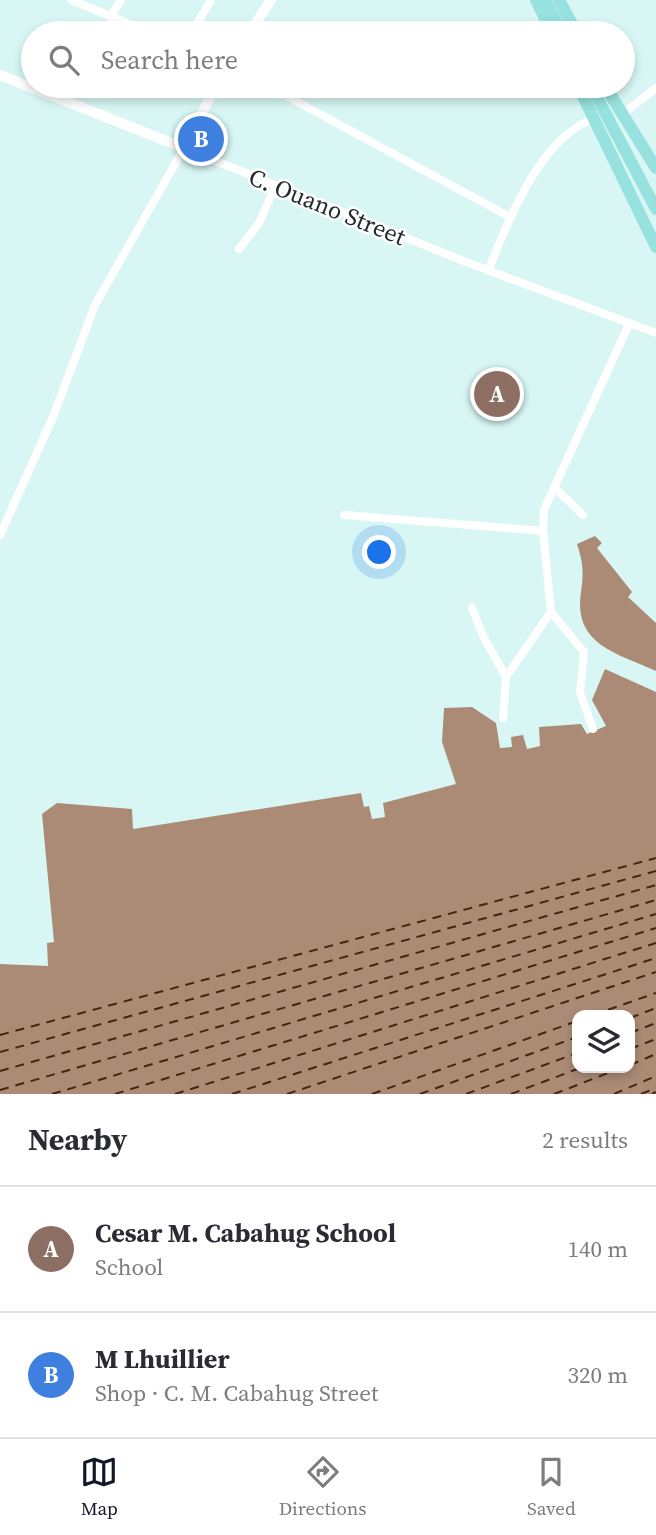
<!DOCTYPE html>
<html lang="en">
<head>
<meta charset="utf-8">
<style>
	:root { --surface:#fff; --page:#f2f2f3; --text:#2b2b33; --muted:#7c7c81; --line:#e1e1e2; --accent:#111827 }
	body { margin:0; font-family:"Source Serif 4",serif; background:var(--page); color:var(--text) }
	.controls { position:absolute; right:21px; bottom:21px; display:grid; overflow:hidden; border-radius:14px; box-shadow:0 4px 10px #0003 }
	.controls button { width:63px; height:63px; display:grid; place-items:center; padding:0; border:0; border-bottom:2px solid var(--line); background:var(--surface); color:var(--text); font:35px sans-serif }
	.you { position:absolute; left:380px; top:553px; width:24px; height:24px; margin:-18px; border:5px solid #fff; border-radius:50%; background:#1a73e8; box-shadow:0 0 0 10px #1a73e833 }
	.badge { display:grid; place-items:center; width:46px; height:46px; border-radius:50%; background:var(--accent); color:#fff; font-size:23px; font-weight:700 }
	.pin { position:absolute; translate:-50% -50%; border:4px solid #fff; box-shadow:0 2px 7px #0006 }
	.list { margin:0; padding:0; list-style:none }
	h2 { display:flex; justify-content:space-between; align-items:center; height:91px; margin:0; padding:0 28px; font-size:30px }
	h2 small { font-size:23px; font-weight:400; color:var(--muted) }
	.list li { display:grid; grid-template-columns:46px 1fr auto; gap:21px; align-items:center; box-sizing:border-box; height:126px; padding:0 28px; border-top:2px solid var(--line) }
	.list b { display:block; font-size:26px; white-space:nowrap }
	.list p { margin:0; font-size:23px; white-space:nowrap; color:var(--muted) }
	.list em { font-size:23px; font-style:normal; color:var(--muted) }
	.icon { flex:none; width:38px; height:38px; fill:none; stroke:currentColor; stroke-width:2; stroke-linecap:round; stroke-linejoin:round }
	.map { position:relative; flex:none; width:656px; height:1094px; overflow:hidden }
	.search { position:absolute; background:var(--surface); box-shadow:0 4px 10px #0003; left:21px; right:21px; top:21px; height:77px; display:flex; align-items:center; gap:18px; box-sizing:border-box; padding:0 24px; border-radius:38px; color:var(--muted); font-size:26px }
	.sheet { height:343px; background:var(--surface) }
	nav { display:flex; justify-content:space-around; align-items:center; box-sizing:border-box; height:98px; border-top:2px solid var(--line); background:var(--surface); font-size:19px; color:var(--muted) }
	nav a { display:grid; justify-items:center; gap:4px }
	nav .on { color:var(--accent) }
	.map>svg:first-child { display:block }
	.water { fill:#ac8b76; fill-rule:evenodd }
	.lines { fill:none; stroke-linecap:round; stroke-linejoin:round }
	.ferry { stroke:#48250b; stroke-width:2; stroke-dasharray:9 7; stroke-linecap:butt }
	.minor { stroke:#fff; stroke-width:8 }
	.tertiary { stroke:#fff; stroke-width:10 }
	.primary { stroke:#97e2de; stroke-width:12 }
	.labels { text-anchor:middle; stroke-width:5; stroke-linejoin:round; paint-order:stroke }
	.street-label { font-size:24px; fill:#212d2c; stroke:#fff }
</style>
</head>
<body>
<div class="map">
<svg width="656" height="1094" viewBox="0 0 656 1094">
	<rect width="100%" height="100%" fill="#d8f7f4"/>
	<g class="water">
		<path d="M595 536 602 543 597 548 632 592 628 597 656 623V671C617 653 573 645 581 592 584 573 583 562 577 544Z"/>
		<path d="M605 669 656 692V1094H0V964L48 966 47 943 54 942 42 814 57 803 132 809 133 829 361 793 364 807 369 806 372 819 385 817 383 803 456 784 442 742 444 708 472 707 496 723 500 748 512 747 511 737 523 735 527 749 540 746 539 727 581 724 587 734 606 726 592 700ZM577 1015H630V1068H577Z"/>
	</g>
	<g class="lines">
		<g class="ferry">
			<polyline points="593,1015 656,993"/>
			<polyline points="630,1018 656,1008"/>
			<polyline points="630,1033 656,1023"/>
			<polyline points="0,1035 656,858"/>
			<polyline points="630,1049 656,1039"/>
			<polyline points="0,1052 656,871"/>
			<polyline points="630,1065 656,1054"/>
			<polyline points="0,1071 656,885"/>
			<polyline points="0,1090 656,900"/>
			<polyline points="52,1094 656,914"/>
			<polyline points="115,1094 656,928"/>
			<polyline points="175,1094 656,943"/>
			<polyline points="232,1094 656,958"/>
			<polyline points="287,1094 656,972"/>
			<polyline points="372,1094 577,1021"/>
			<polyline points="420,1094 577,1037"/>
			<polyline points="466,1094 577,1053"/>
			<polyline points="511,1094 580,1068"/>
			<polyline points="554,1094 621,1068"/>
			<polyline points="614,1094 656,1076"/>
			<polyline points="641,1094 656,1088"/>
			<polyline points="652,1094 656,1092"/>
		</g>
		<g class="minor">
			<polyline points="71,0 152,33"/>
			<polyline points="110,17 121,0"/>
			<polyline points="191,33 210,2"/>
			<polyline points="268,86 510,217"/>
			<polyline points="624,113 656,88"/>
			<polyline points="239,249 259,223 275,187"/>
			<path d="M488 271C509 220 539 138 595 118"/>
			<polyline points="555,488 583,515"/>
			<polyline points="344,515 543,531"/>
			<polyline points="0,535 53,417 95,305 184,148 466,262 656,333"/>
			<polyline points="472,608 484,638 506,677"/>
			<polyline points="551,612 584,652 580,692 593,729"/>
			<polyline points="503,718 506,677 551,612 543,531 544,510 629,324"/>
		</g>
		<g class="tertiary">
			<polyline points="249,33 271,0"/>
			<polyline points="0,75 184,148 216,86"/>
		</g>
		<g class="primary">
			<polyline points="536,0 552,33"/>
			<polyline points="545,0 563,33"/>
			<polyline points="559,0 577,33"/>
			<polyline points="578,86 656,247"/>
			<polyline points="591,86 656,209"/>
			<polyline points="605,86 656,168"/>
		</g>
	</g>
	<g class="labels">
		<g class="street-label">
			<text transform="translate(327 207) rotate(22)" y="8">C. Ouano Street</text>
		</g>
	</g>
</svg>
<div class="controls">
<button><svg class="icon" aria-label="layers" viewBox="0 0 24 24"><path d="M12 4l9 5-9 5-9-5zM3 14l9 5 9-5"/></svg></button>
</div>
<div class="you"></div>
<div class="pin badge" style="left:497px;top:394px;background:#8d6e63">A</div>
<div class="pin badge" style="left:201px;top:139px;background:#3f7fe0">B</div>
<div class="search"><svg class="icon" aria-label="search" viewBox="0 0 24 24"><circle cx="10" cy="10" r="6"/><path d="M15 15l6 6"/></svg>Search here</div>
</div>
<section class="sheet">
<h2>Nearby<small>2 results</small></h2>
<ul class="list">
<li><span class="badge" style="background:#8d6e63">A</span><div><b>Cesar M. Cabahug School</b><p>School</p></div><em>140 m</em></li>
<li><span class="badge" style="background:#3f7fe0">B</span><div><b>M Lhuillier</b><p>Shop · C. M. Cabahug Street</p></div><em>320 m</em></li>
</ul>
</section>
<nav>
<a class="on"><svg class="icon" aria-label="map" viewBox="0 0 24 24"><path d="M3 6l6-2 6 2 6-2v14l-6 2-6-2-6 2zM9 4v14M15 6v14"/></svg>Map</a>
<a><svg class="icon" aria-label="directions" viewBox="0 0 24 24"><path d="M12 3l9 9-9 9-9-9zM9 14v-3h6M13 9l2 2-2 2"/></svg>Directions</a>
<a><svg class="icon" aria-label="saved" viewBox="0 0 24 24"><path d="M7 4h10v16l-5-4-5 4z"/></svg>Saved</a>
</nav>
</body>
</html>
